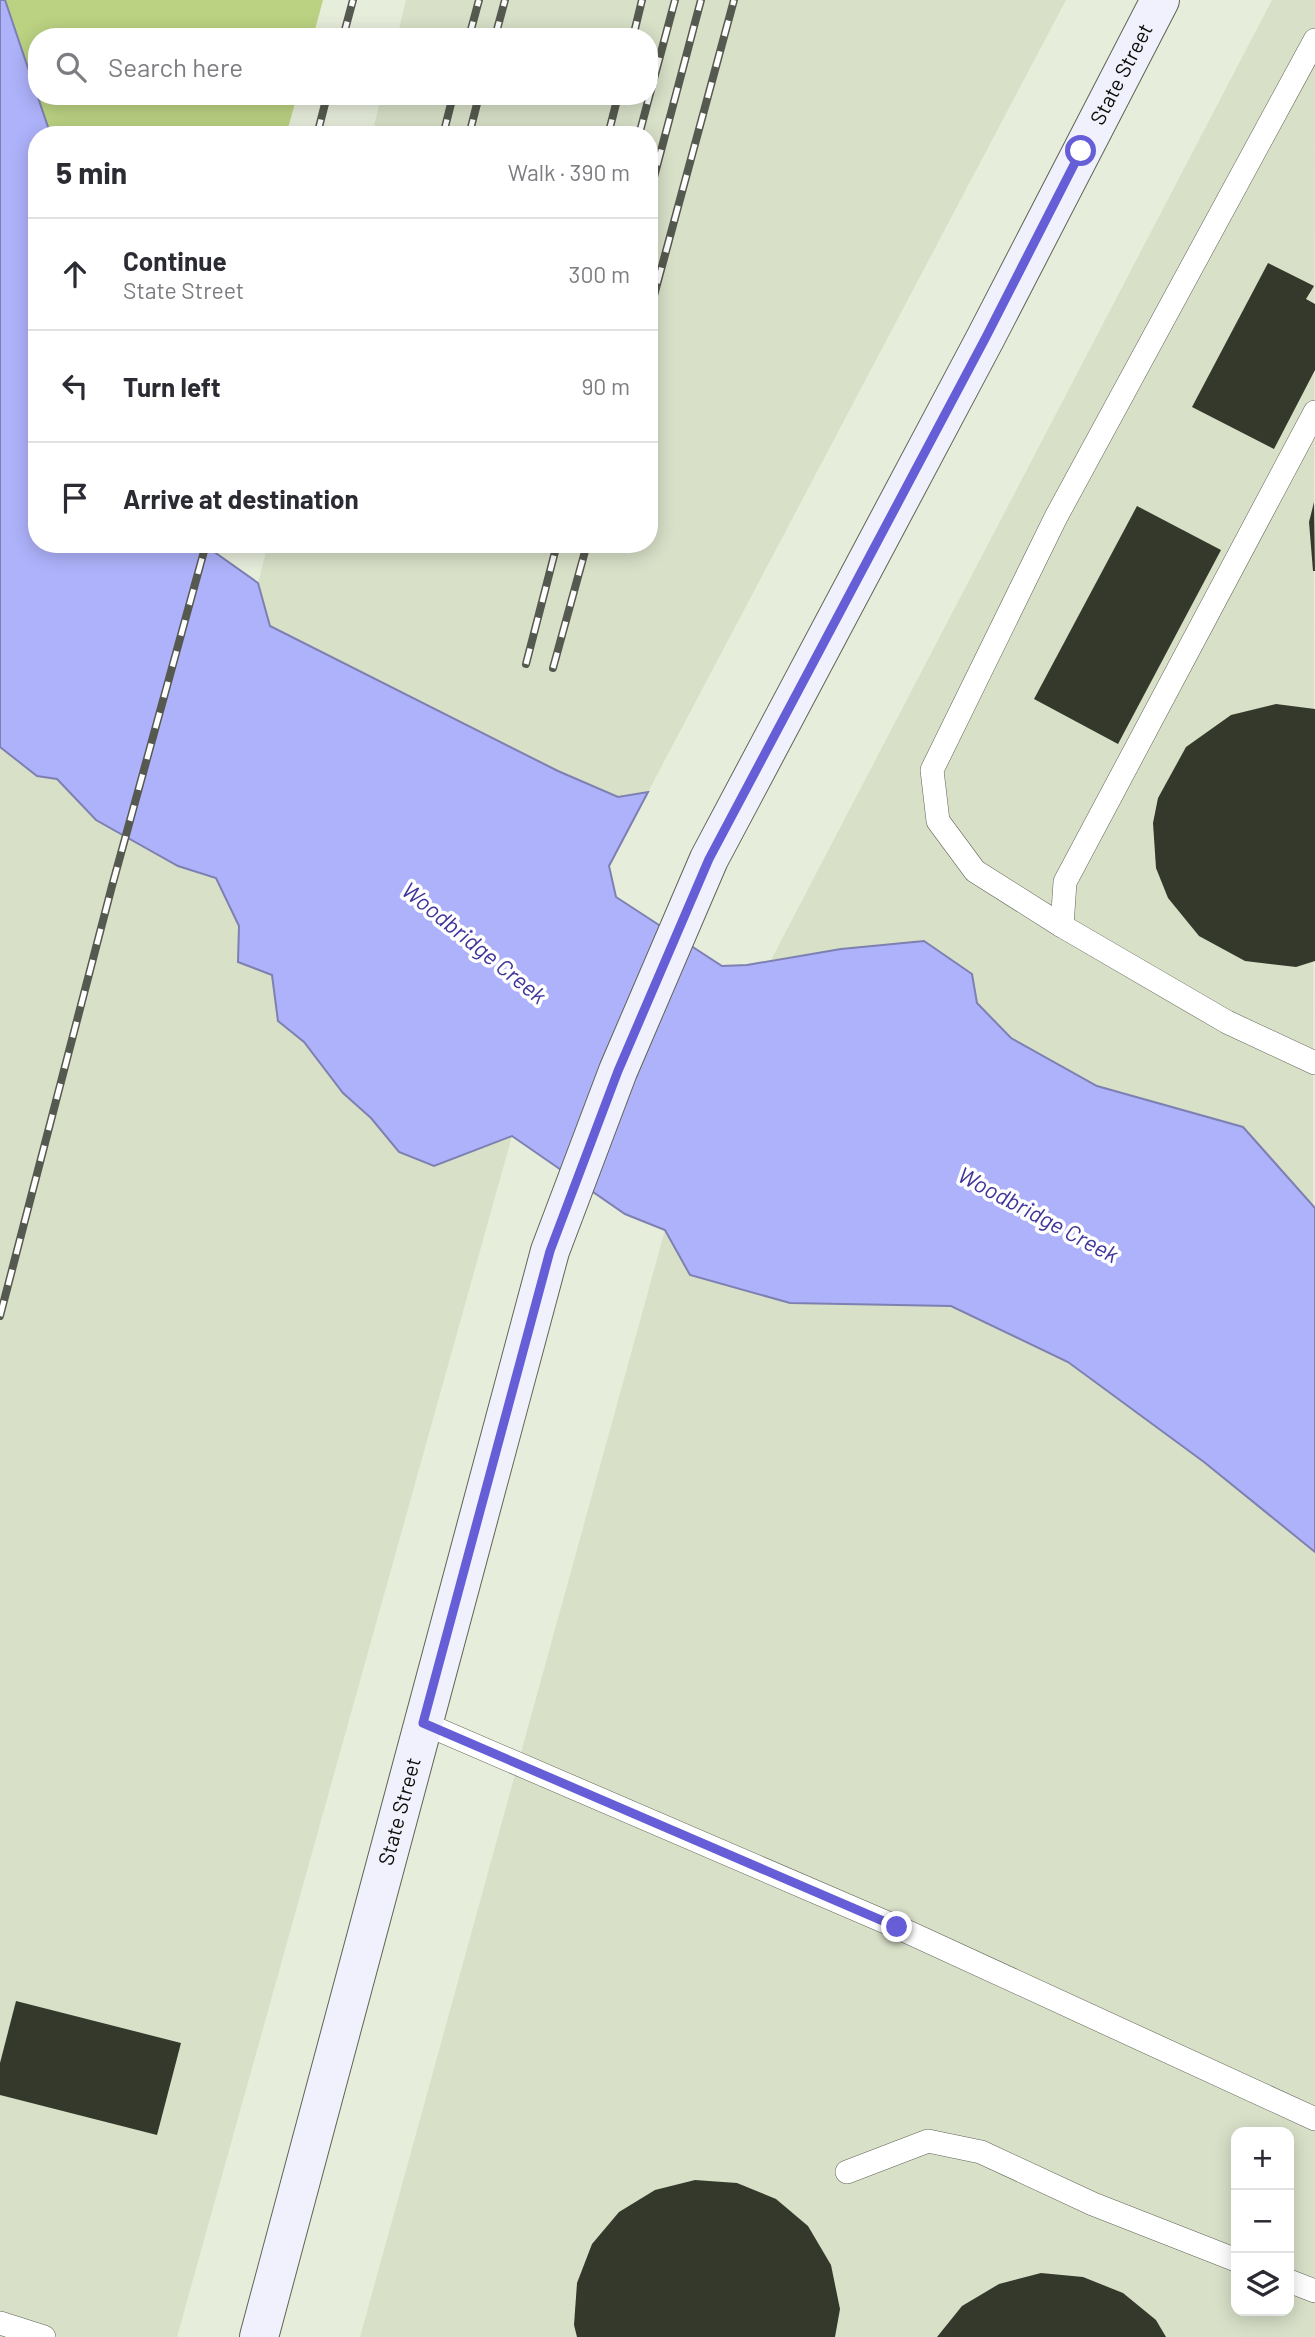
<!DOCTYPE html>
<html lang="en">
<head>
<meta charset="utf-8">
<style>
	:root { --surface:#fff; --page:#f2f2f3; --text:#2b2b33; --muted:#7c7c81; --line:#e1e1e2 }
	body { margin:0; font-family:Barlow,sans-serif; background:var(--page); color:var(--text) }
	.controls { position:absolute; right:21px; bottom:21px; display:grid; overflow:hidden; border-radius:14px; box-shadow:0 4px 18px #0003 }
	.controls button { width:63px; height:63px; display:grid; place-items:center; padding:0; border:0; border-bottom:2px solid var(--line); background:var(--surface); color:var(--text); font:35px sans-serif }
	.stop { position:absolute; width:21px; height:21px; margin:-16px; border:5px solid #665ed7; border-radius:50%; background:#fff }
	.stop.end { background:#665ed7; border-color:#fff; box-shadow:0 2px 7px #0008 }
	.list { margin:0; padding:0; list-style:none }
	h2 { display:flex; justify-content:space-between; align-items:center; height:91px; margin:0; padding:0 28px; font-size:30px }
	h2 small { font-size:23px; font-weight:400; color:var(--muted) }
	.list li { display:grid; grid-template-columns:46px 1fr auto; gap:21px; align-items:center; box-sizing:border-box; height:112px; padding:0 28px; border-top:2px solid var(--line) }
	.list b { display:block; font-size:26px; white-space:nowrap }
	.list p { margin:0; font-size:23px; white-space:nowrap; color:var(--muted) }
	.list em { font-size:23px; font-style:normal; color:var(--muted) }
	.icon { flex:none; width:38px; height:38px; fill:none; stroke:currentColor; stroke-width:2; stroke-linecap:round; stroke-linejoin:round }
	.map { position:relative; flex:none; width:1315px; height:2337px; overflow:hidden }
	.search { position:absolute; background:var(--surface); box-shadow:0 4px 18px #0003; left:28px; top:28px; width:630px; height:77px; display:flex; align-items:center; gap:18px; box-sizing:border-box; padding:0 24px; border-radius:28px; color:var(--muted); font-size:26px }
	.panel { position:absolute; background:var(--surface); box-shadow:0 4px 18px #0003; left:28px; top:126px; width:630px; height:427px; border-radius:28px }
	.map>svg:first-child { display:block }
	.built { fill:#d8e0c8; fill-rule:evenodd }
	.green { fill:#bbd282 }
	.water { fill:#aeb2fa; stroke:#7d80b1; stroke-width:2 }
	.building { fill:#35392b }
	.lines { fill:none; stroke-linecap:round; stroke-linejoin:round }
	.lane-casing { stroke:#5f6455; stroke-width:24 }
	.secondary-casing { stroke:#5f6455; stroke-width:40 }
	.lane { stroke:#fff; stroke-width:23 }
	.secondary { stroke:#f0f1fd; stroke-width:38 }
	.rail-casing { stroke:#56594f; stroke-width:8 }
	.rail { stroke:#fff; stroke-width:5; stroke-dasharray:16; stroke-linecap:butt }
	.route { stroke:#665ed7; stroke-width:9 }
	.labels { text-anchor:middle; stroke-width:7; stroke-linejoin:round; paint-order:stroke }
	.street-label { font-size:21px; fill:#0b0d07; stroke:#fff }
	.water-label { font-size:23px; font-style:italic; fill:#3f3499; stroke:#fff }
</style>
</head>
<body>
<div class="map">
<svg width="1315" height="2337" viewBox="0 0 1315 2337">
	<rect width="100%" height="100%" fill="#e7eddb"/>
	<g class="built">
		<polygon points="406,0 1066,0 648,792 618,797 558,771 270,626 258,583 268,544 649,544 649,135 372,135 381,96 649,96 649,37 397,37"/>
		<polygon points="1272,0 1315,0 1313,1209 1242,1127 1097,1086 1011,1038 977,1003 972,974 924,941 841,949 771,960"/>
		<polygon points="0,747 37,776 57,779 96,820 178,866 216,878 239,926 238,961 272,974 278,1021 304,1042 343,1093 371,1118 434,1166 512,1136 177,2337 0,2337"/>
		<path d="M665 1230 690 1275 790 1303 951 1306 1068 1362 1204 1462 1315 1552V2337H360ZM1236 2132H1289V2311H1236Z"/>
	</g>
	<g class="green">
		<polygon points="5,0 323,0 313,37 37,37 37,94"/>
		<polygon points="38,96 297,96 286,135 49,135"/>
	</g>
	<polygon class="water" points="0,0 5,0 49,130 49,135 37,135 37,544 203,544 258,583 270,626 558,771 618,797 648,792 609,866 616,897 722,966 747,965 841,949 924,941 972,974 977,1003 1011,1038 1097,1086 1243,1127 1315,1208 1315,1552 1204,1462 1068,1362 951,1306 790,1303 690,1275 665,1230 625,1214 512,1136 434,1166 399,1152 371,1118 343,1093 304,1042 278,1021 272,975 238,962 239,926 216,878 178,866 96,820 57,779 37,776 0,747"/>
	<g class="building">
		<polygon points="1268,263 1314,286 1306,299 1315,304 1315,370 1274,449 1192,407"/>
		<polygon points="1314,502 1315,571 1313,571 1309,522"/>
		<polygon points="1137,506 1221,550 1118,744 1034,699"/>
		<polygon points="1276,704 1315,709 1315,961 1296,967 1245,961 1199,936 1168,898 1156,868 1153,823 1158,798 1186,747 1231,715"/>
		<polygon points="16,2001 181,2043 157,2135 0,2095 0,2063"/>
		<polygon points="695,2180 737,2183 776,2199 808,2226 831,2265 840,2309 835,2337 577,2337 574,2325 577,2283 592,2244 619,2212 655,2190"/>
		<polygon points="1041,2273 1083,2277 1123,2293 1156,2320 1166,2337 937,2337 962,2306 999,2284"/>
	</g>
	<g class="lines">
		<g class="lane-casing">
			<g id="lane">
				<polyline points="1315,412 1065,882 1062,926 1227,1022 1315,1063"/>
				<polyline points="1062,926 975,871 938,821 932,770 1056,517 1315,40"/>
				<polyline points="423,1723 897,1927 1315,2119"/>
				<polyline points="847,2172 928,2141 981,2152 1093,2204 1236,2260"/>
				<polyline points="1289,2281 1315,2291"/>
				<polyline points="0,2323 44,2337"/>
			</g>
		</g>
		<g class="secondary-casing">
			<g id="secondary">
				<path id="s1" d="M259 2337 550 1251 618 1071 709 859 986 337 1160 0"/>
			</g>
		</g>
		<use href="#lane" class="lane"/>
		<use href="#secondary" class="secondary"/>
		<g class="rail-casing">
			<g id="rail">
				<polyline points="343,37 353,0"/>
				<polyline points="469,37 479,0"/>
				<polyline points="495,37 505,0"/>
				<polyline points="633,37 642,0"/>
				<polyline points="317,135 327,96"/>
				<polyline points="443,135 453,96"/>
				<polyline points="469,135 479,96"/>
				<polyline points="608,135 618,96"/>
				<polyline points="639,135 675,0"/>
				<polyline points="649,196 701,0"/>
				<polyline points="649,314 734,0"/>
				<polyline points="526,664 557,544"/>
				<polyline points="553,668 587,544"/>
				<polyline points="0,1316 112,886 206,544"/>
			</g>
		</g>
		<use href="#rail" class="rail"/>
	</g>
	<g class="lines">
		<polyline class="route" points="897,1927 423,1723 550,1251 618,1071 709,859 986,337 1081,151"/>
	</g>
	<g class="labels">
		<g class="street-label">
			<text dy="7" stroke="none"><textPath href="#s1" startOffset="2434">State Street</textPath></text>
			<text dy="7" stroke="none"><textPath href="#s1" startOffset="544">State Street</textPath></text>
		</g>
		<g class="water-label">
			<text transform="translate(474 943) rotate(39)" y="8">Woodbridge Creek</text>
			<text transform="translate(1038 1215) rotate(28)" y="8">Woodbridge Creek</text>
		</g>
	</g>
</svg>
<div class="controls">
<button>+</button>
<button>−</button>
<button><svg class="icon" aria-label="layers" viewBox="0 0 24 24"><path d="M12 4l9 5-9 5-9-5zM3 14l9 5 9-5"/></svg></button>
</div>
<div class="stop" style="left:1081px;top:151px"></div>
<div class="stop end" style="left:897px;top:1927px"></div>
<div class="search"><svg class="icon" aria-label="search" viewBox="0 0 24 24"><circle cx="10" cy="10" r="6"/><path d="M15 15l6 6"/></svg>Search here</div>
<section class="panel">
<h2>5 min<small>Walk · 390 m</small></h2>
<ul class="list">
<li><svg class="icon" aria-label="ahead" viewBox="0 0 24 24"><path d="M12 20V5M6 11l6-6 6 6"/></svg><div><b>Continue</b><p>State Street</p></div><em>300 m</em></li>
<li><svg class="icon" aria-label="left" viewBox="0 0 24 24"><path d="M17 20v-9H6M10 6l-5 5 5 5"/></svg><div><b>Turn left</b></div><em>90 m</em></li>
<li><svg class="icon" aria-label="arrive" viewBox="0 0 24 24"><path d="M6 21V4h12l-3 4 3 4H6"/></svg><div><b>Arrive at destination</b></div></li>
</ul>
</section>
</div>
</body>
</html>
